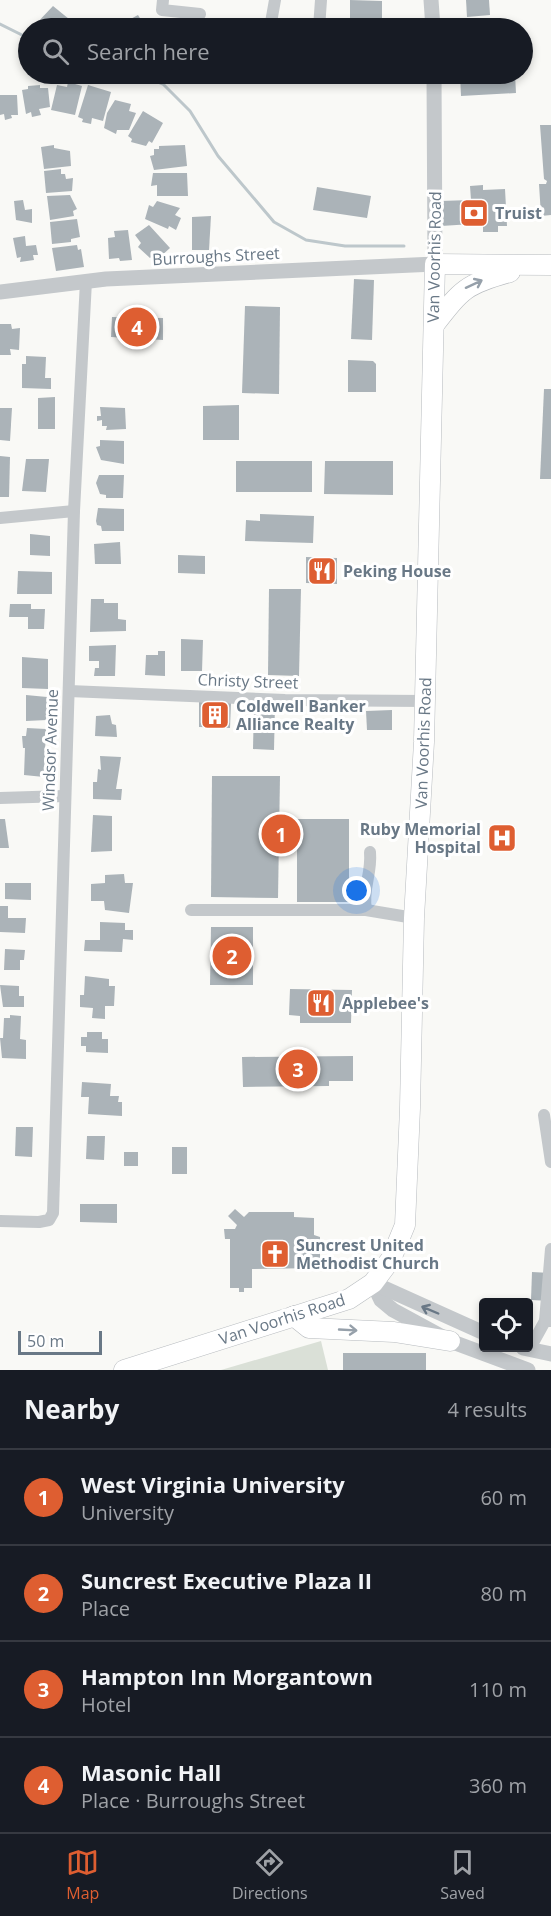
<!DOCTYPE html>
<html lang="en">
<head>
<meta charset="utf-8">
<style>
	:root { --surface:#171b24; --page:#20242c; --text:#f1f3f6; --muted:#9ea1a6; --line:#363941; --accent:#de5e31 }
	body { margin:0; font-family:"Open Sans",sans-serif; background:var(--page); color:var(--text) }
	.controls { position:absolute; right:18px; bottom:18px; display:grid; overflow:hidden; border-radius:6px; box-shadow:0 3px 9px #0003 }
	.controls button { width:54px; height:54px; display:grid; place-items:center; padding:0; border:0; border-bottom:2px solid var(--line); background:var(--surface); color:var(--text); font:30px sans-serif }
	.scale { position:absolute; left:18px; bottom:15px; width:84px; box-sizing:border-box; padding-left:6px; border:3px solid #697886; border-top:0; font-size:16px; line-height:21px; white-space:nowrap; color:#697886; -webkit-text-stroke:4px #fff; paint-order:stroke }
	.you { position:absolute; left:357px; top:891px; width:21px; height:21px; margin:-15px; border:4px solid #fff; border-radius:50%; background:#1a73e8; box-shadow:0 0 0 9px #1a73e833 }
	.badge { display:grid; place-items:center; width:39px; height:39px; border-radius:50%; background:var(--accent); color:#fff; font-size:20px; font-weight:700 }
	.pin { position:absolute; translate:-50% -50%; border:3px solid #fff; box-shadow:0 2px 6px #0006 }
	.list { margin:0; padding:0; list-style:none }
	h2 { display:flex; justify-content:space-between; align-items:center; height:78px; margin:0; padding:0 24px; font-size:26px }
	h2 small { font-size:20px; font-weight:400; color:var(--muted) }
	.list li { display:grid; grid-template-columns:39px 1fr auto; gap:18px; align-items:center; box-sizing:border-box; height:96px; padding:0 24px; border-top:2px solid var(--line) }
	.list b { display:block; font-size:22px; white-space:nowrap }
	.list p { margin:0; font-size:20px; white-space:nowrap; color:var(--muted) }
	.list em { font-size:20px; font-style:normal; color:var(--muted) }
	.icon { flex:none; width:33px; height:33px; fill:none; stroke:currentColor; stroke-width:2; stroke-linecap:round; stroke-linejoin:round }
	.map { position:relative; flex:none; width:551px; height:1370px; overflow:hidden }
	.search { position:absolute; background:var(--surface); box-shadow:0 3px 9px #0003; left:18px; right:18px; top:18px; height:66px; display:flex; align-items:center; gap:15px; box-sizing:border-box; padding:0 21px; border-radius:33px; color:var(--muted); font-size:22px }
	.sheet { height:462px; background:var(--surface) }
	nav { display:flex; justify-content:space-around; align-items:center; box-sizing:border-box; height:84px; border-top:2px solid var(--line); background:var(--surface); font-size:16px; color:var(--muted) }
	nav a { display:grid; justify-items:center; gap:3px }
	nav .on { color:var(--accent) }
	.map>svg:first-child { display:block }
	.green { fill:#dae0d7 }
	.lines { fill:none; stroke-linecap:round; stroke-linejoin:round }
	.stream { stroke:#bdc7cb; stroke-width:3 }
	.building { fill:#abb3b8 }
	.primary-casing { stroke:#b7bbbf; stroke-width:21 }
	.minor { stroke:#c4c8cb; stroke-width:12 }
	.tertiary { stroke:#c4c8cb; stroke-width:15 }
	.primary { stroke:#fff; stroke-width:20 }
	.oneway { stroke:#96a0aa }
	.oneway2 { stroke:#697886 }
	.labels { text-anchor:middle; stroke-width:6; stroke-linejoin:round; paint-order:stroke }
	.poi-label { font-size:16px; font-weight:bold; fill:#697886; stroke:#fff; text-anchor:start }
	.street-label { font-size:16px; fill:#697886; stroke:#fff }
</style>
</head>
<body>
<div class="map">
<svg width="551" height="1370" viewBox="0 0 551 1370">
	<rect width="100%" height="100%" fill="#f9f9f6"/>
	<polygon class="green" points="321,1341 328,1370 221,1370"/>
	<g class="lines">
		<g class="stream">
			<polyline points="0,24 28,38"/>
			<polyline points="139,74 163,84 190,111 218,156 274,222 306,240 345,246 404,246"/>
		</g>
	</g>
	<g class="building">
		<polygon points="350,0 382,1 382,28 350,28"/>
		<polygon points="466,0 489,0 490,15 467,17"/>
		<polygon points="53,6 80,28 39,28 35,25"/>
		<polygon points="138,15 146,28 114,28"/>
		<polygon points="351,74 382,74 382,84 351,83"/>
		<polygon points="460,74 515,74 516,93 461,96"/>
		<polygon points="68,82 82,86 75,115 51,110 57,85 67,87"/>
		<polygon points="40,85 40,88 48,88 50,107 39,109 41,115 32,117 31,112 26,114 22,90 28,89 28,86"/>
		<polygon points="88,85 111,92 103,121 92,118 91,124 82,122 83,119 78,117"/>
		<polygon points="0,95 17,95 18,115 11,115 12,118 5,120 4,114 0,115"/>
		<polygon points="115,100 131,104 129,111 136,113 129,130 117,130 116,134 104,128 107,113"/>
		<polygon points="143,111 163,123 152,143 149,141 146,146 131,142 132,139 128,136"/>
		<polygon points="540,125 551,125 551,215 541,216 539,184 546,184 547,181 544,179"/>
		<polygon points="54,145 54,148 70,151 71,166 44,169 41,147"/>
		<polygon points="185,145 187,166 154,170 150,156 154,155 154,149 159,149 159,146"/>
		<polygon points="61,169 61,174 65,174 66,179 73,178 72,191 46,193 44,171"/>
		<polygon points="153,173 187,173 188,196 157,196 157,185 151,186"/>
		<polygon points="483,185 483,190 505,189 507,226 498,226 498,232 483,232 483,227 472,227 472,224 441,226 440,201 471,200 470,186"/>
		<polygon points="317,187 371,196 367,218 313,210"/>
		<polygon points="70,195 77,209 73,211 74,216 50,220 47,196"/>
		<polygon points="23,200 25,210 32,209 32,223 16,220 14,201"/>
		<polygon points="157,201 180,208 175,215 181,218 176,230 169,226 168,229 145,219 149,205 153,207"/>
		<polygon points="211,216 209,250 192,250 192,217"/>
		<polygon points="77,219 80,237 71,239 71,242 52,244 50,222"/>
		<polygon points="149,225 170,248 160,257 156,253 150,258 138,247 141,243 135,235"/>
		<polygon points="128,230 132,260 120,261 119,258 109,259 108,238 115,237 114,231"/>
		<polygon points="25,236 26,246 36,245 38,255 33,255 34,260 20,262 21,257 17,258 13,238"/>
		<polygon points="77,245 78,250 81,249 84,267 56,271 52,248"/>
		<polygon points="354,279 374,280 372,340 351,339"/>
		<polygon points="245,306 280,307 279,394 242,393"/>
		<polygon points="112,317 163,318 163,340 111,337"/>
		<polygon points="0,324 11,324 12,329 20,328 19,350 10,349 11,355 0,355"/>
		<polygon points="26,356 46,357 45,378 51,378 51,389 22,388 22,364 26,364"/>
		<polygon points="348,360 373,361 376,364 376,392 348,392"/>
		<polygon points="544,389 551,389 551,479 540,479"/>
		<polygon points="55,397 55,429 38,429 38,398"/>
		<polygon points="239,405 239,440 203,440 203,406"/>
		<polygon points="100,407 125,408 126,429 106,430 107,426 102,426 102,420 97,421 97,416 101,416"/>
		<polygon points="0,408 12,408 10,441 0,440"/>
		<polygon points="100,440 124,441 124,464 101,460 96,447 100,446"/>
		<polygon points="0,456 10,457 9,497 0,497"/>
		<polygon points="26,459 49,459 46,492 22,491"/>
		<rect x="236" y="461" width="76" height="31"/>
		<polygon points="325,461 393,461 393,495 324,494"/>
		<polygon points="99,475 124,475 123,498 106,498 106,495 100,494 96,483"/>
		<polygon points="98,508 124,509 124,531 102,531 101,526 97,525 96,521"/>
		<polygon points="260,514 314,516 313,543 245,541 246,520 260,521"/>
		<polygon points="30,534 50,536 50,556 30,555"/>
		<polygon points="120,542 121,564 95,564 94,544"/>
		<polygon points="178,555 205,556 205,574 178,573"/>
		<polygon points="306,557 337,558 337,584 306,583"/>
		<polygon points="18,571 52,572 52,594 17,594"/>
		<polygon points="269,589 301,589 299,676 268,675"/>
		<polygon points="91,599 104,599 104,603 118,603 118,619 126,620 126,631 90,632"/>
		<polygon points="10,604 31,604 31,609 45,609 44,629 28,629 28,617 9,617"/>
		<polygon points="181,639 203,640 202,671 181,671"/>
		<polygon points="116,645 115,676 94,676 95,668 99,668 99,661 89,661 89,646"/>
		<polygon points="158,651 165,651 165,676 145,675 146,655 158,655"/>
		<polygon points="22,657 48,659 48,689 22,688"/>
		<polygon points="26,695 47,697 47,720 26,721"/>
		<polygon points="199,702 231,703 230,728 199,727"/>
		<polygon points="254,703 275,704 274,750 253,749"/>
		<polygon points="392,710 392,730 367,730 366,711"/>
		<polygon points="110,715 112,724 116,725 117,737 95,736 96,716"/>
		<polygon points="27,728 46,729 44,777 24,775 25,748 23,748 22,736 26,736"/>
		<polygon points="100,756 121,757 116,789 122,789 121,800 93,799 93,782 97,782 98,769 101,770"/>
		<polygon points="212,776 280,776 278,898 211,897"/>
		<polygon points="93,815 112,816 112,851 91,852"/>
		<polygon points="0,819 5,819 9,848 0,848"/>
		<rect x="297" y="819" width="52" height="83"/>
		<polygon points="124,874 125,883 133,883 129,913 105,910 104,901 91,901 91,884 105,883 105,875"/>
		<polygon points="5,883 31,883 31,900 5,899"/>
		<polygon points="0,906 8,906 8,918 26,918 25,933 0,932"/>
		<polygon points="100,922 125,923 125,930 133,930 133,940 123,939 122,952 84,951 85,940 100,940"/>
		<polygon points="211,927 253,927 253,985 210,985"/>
		<polygon points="5,949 25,950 24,960 20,960 20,970 4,970"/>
		<polygon points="85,976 109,979 109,986 115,986 114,1006 105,1006 105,1019 92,1018 93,1008 80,1007 80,995 84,995"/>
		<polygon points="0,985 19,986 19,996 24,996 24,1007 3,1007"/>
		<polygon points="290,989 352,990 351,1023 300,1023 300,1016 289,1015"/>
		<polygon points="10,1015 21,1016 20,1039 26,1040 26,1059 2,1058 0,1038 3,1038 4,1018 10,1018"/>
		<polygon points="87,1032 102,1032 102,1039 108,1039 108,1053 86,1052 86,1046 81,1046 81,1037 87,1037"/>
		<polygon points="353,1056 353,1081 329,1081 329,1086 243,1087 242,1057"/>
		<polygon points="82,1082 111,1084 110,1096 119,1096 118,1102 122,1102 122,1116 88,1114 89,1097 81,1097"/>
		<polygon points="16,1127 33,1127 32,1157 15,1156"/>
		<polygon points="87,1136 105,1136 104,1160 86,1159"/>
		<rect x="172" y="1147" width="15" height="27"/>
		<rect x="124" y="1152" width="14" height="14"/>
		<polygon points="80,1204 117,1204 117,1223 80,1222"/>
		<polygon points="235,1209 244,1217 249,1212 294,1212 294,1217 314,1218 314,1235 320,1237 320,1268 252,1269 252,1288 244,1288 244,1292 239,1292 239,1288 230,1288 230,1239 225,1239 224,1229 235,1229 237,1225 228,1216"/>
		<polygon points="532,1272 551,1273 551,1301 531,1300"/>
		<rect x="343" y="1353" width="83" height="17"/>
	</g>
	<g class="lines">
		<g class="primary-casing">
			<g id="primary">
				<path d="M434 325C462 289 466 284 510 272"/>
				<polyline points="294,1316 309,1328 394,1332 450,1341"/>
				<polyline points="124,1370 349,1299 373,1283 391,1259 405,1225 410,1108 414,918 424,742 435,264 551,265"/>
			</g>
		</g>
		<g class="minor">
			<polyline points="163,0 162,10 200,14"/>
			<polyline points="270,28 275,0"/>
			<polyline points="319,28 321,0"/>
			<polyline points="0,518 74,511"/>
			<polyline points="69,691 285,700 425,701"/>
			<polyline points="0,798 65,796"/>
			<polyline points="191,910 366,910 414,918"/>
			<path d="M366 910C362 888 372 875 370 852"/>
			<polyline points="544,1115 551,1162"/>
			<polyline points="0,1221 39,1222 49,1220 53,1213 74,511 86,281"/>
			<polyline points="545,1321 551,1249"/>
			<polyline points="529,1350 545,1321 551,1321"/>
		</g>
		<g class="tertiary">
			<polyline points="431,0 433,28"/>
			<polyline points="0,292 106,279 435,264 434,74"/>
			<polyline points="373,1283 381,1300 393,1310 450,1341 528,1370"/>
			<polyline points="373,1283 484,1333"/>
			<polyline points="523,1348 551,1354"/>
		</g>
		<use href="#primary" class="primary"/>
	</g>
	<defs><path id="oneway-shaft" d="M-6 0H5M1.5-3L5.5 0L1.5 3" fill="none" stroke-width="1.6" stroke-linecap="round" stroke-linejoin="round" transform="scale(1.5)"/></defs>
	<g class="oneway">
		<use href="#oneway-shaft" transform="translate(474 284) rotate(-25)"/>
		<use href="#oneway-shaft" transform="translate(348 1330) rotate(3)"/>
	</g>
	<use class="oneway2" href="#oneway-shaft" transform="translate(430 1310) rotate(-157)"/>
	<defs>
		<g id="bank-square" transform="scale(1.5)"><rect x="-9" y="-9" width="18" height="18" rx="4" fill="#de5e31" stroke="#fff"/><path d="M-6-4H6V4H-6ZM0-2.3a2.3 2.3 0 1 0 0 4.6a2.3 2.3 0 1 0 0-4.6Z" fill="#fff"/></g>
		<g id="restaurant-square" transform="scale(1.5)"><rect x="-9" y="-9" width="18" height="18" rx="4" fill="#de5e31" stroke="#fff"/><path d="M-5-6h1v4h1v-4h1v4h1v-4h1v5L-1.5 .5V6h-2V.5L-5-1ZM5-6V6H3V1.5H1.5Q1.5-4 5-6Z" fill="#fff"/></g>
		<g id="building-square" transform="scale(1.5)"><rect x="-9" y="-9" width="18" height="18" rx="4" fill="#de5e31" stroke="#fff"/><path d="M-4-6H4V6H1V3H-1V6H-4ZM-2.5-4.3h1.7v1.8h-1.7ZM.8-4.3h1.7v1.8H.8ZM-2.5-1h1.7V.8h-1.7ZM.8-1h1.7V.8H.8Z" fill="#fff"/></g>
		<g id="hospital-square" transform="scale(1.5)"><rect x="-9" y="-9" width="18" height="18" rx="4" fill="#de5e31" stroke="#fff"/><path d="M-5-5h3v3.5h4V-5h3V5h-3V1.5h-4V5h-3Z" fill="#fff"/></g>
		<g id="church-square" transform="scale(1.5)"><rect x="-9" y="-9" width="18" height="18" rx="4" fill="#de5e31" stroke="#fff"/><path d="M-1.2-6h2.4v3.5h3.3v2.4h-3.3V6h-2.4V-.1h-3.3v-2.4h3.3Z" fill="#fff"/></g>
	</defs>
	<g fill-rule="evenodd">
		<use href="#bank-square" x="474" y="213"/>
		<use href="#restaurant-square" x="322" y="571"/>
		<use href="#building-square" x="215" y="715"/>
		<use href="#hospital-square" x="502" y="838"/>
		<use href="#restaurant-square" x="321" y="1003"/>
		<use href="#church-square" x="275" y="1254"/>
	</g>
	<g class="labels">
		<g class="poi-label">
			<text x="495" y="219">Truist</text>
			<text x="343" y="577">Peking House</text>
			<text x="236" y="712">Coldwell Banker<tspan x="236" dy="18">Alliance Realty</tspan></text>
			<text x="481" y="835" text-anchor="end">Ruby Memorial<tspan x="481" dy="18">Hospital</tspan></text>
			<text x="342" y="1009">Applebee's</text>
			<text x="296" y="1251">Suncrest United<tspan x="296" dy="18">Methodist Church</tspan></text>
		</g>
		<g class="street-label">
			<text transform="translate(216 256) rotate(-3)" y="6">Burroughs Street</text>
			<text transform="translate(434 257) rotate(-89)" y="6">Van Voorhis Road</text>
			<text transform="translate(248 681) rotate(2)" y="6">Christy Street</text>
			<text transform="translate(423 743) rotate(-88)" y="6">Van Voorhis Road</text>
			<text transform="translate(50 750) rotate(-88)" y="6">Windsor Avenue</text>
			<text transform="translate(282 1319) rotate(-18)" y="6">Van Voorhis Road</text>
		</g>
	</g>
</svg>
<div class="controls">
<button><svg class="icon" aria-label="locate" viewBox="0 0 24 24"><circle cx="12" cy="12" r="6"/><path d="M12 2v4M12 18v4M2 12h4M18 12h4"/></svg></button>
</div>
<div class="scale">50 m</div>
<div class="you"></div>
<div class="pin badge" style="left:281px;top:834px">1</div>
<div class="pin badge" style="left:232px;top:956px">2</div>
<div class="pin badge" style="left:298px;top:1069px">3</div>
<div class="pin badge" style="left:137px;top:327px">4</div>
<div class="search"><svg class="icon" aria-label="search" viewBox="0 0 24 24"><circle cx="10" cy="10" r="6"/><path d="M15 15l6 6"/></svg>Search here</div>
</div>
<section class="sheet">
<h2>Nearby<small>4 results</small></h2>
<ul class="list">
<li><span class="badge">1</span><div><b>West Virginia University</b><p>University</p></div><em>60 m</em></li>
<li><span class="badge">2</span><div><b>Suncrest Executive Plaza II</b><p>Place</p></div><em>80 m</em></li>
<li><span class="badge">3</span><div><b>Hampton Inn Morgantown</b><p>Hotel</p></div><em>110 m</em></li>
<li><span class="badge">4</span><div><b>Masonic Hall</b><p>Place · Burroughs Street</p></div><em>360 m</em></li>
</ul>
</section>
<nav>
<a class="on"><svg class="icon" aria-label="map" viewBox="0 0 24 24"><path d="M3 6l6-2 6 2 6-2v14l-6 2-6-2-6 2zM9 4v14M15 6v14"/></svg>Map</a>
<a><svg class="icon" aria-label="directions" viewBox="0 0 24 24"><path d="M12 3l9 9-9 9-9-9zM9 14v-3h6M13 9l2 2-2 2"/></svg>Directions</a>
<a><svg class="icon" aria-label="saved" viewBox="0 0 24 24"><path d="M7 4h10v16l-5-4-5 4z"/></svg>Saved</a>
</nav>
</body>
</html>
